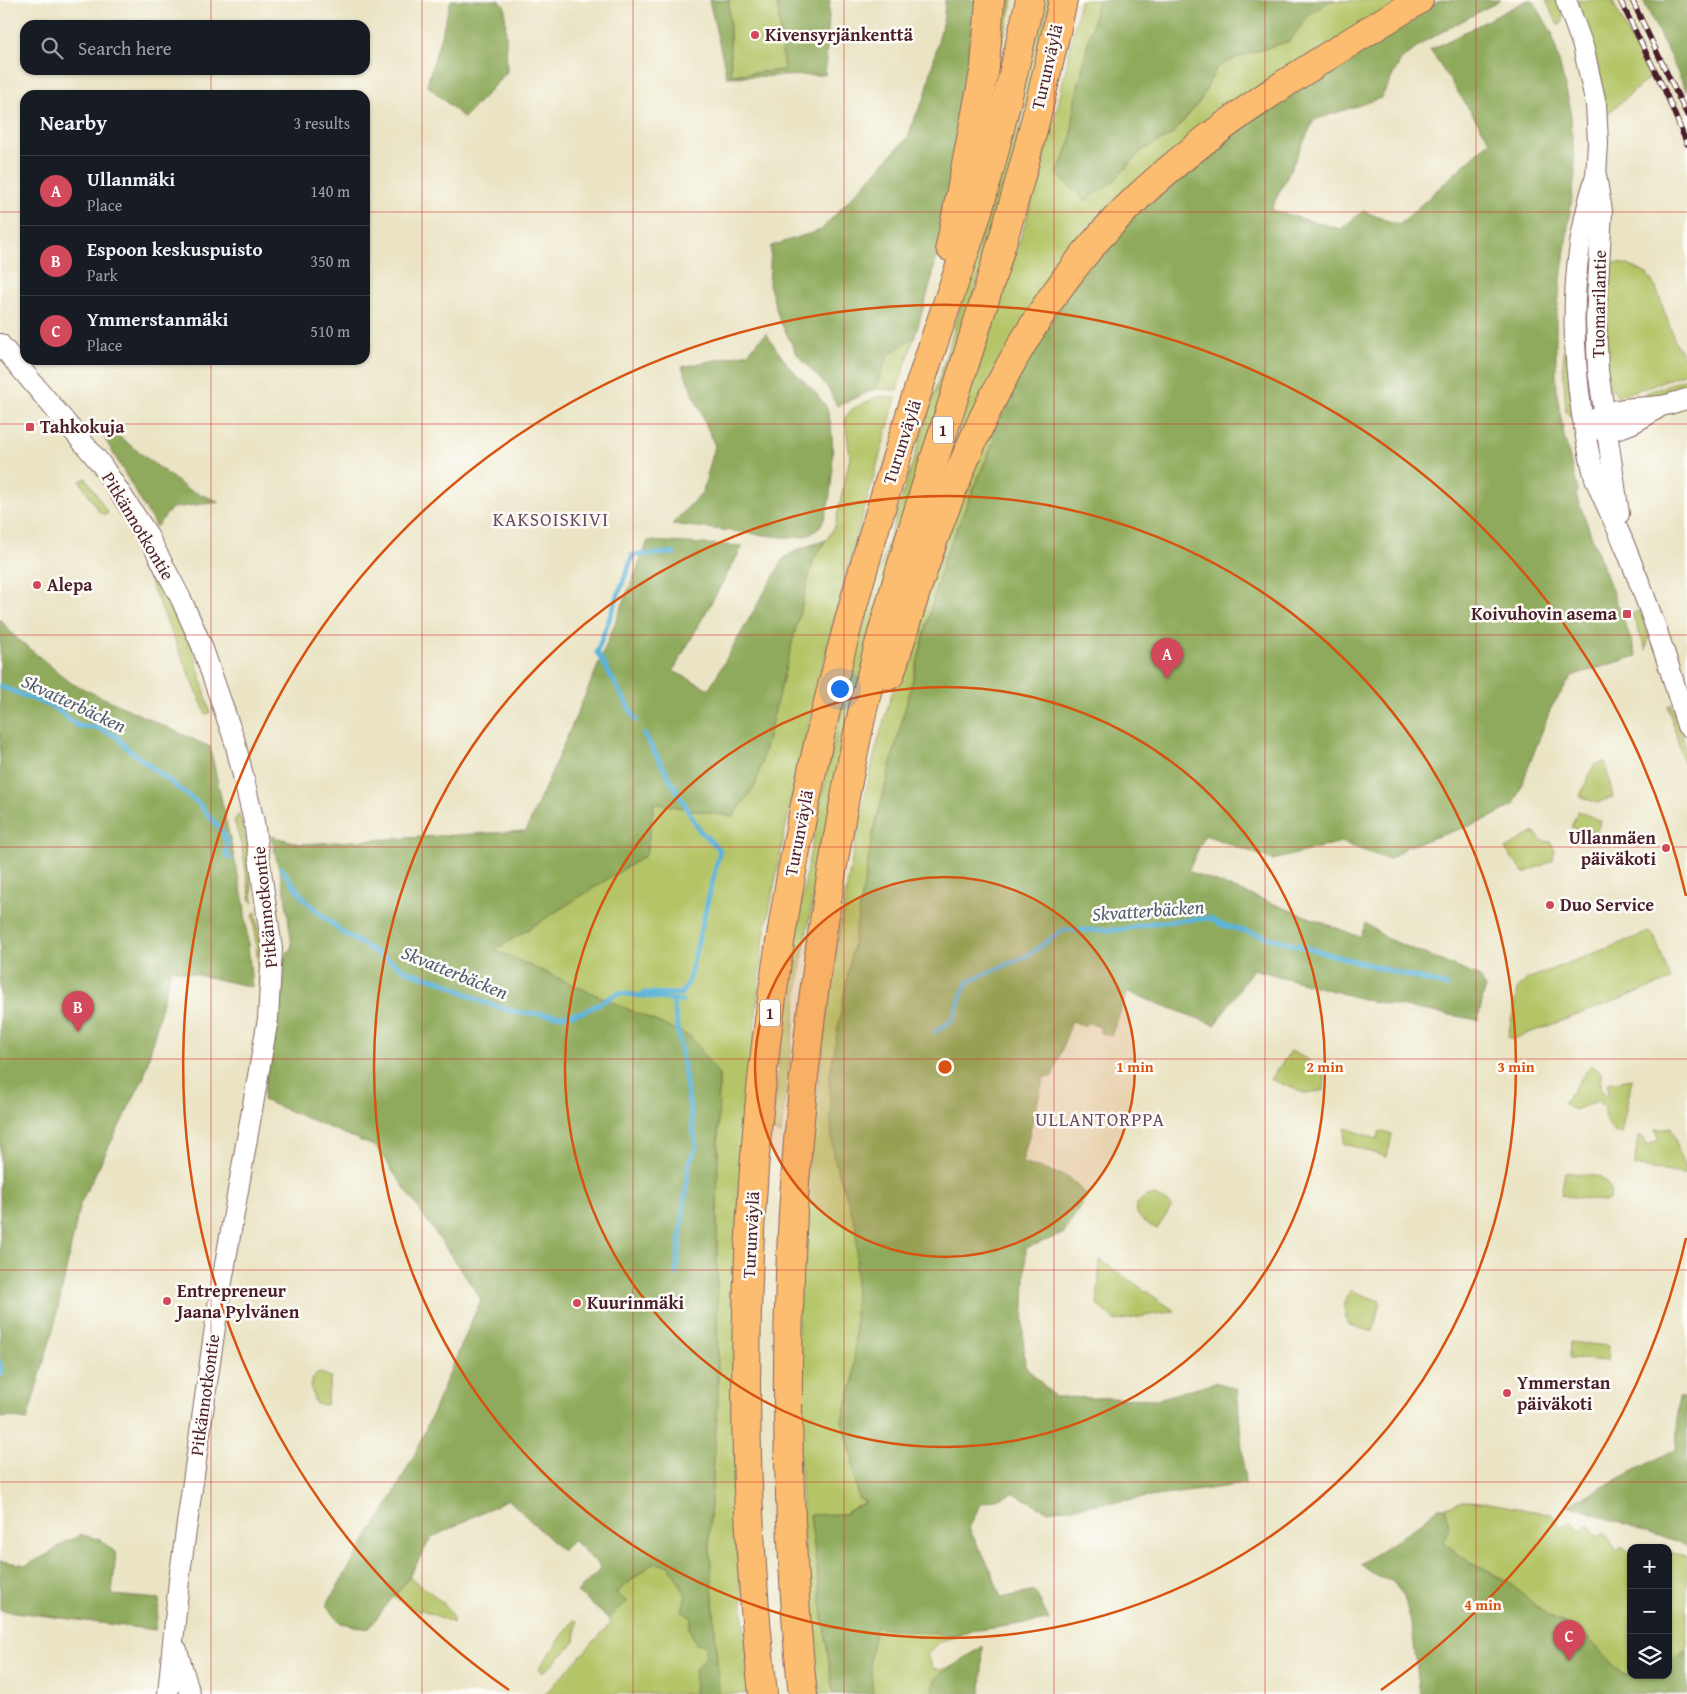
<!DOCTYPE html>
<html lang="en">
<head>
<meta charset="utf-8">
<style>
	:root { --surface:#171b24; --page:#20242c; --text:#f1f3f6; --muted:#9ea1a6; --line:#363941; --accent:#d1495b }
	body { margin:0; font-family:"Gentium Book Plus",serif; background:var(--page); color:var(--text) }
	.controls { position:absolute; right:15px; bottom:15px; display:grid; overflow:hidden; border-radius:10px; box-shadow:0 1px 4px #0004 }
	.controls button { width:45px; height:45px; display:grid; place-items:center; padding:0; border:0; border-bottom:1px solid var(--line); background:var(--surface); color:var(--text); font:25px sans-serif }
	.you { position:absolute; left:839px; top:688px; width:18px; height:18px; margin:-12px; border:4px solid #fff; border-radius:50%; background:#1a73e8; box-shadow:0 0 0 8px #1a73e833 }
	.badge { display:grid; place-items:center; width:32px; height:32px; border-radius:50%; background:var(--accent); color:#fff; font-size:16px; font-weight:700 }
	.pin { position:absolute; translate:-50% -41px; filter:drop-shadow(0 1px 2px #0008) }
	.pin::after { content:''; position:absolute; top:26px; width:18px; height:15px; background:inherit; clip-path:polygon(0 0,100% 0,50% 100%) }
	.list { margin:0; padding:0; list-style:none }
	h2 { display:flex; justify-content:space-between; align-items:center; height:65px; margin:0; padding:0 20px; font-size:21px }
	h2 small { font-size:16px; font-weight:400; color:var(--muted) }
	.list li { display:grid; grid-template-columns:32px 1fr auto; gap:15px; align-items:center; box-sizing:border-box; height:70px; padding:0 20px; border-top:1px solid var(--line) }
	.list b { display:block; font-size:19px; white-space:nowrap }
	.list p { margin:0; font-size:16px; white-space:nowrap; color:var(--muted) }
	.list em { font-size:16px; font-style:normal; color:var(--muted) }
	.icon { flex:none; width:28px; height:28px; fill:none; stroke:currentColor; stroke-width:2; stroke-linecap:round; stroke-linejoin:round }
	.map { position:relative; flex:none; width:1687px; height:1694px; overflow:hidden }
	.search { position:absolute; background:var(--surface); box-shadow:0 1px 4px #0004; left:20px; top:20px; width:350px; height:55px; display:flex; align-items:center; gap:12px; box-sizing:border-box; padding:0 18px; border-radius:15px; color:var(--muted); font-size:19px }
	.panel { position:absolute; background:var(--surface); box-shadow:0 1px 4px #0004; left:20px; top:90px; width:350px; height:275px; border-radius:15px }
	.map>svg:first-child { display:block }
	.green { fill:#b4c466; stroke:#7f7248 }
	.forest { fill:#8faa5b; stroke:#6c6443 }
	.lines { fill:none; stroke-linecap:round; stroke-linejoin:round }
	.stream { stroke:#5cb4d9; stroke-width:5 }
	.tertiary-casing { stroke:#826461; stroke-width:22 }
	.motorway-casing { stroke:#826461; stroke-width:30 }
	.tertiary { stroke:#fff; stroke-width:20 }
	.motorway { stroke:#fcbd6f; stroke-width:28 }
	.rail-casing { stroke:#4a1f2b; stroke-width:5.5 }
	.rail { stroke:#fdfcf7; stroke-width:4; stroke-dasharray:11; stroke-linecap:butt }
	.grid { fill:none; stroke:#d62828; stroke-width:1; stroke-opacity:0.55 }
	.ring { fill:none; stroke:#d8530f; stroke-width:2.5 }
	.poi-dot { fill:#d1495b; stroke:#fdfcf7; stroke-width:2 }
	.labels { text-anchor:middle; stroke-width:5; stroke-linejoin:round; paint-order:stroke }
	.shield { fill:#fdfcf7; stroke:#806168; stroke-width:1 }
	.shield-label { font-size:16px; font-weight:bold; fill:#4a1f2b }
	.poi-label { font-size:18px; font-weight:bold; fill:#4a1f2b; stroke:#fdfcf7; text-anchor:start }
	.street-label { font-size:18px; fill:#4a1f2b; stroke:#fdfcf7 }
	.neighbourhood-label { font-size:19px; letter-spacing:1px; fill:#6d4b66; stroke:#fdfcf7 }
	.water-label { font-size:19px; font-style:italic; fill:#515b71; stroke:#fdfcf7 }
	.centre { fill:#d8530f; stroke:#fdfcf7; stroke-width:2.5 }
	.ring-label { font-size:15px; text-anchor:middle; font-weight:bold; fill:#d8530f; stroke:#fdfcf7; stroke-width:5; stroke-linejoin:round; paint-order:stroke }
</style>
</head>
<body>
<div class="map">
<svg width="1687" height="1694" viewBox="0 0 1687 1694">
	<rect width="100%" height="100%" fill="#fdfcf7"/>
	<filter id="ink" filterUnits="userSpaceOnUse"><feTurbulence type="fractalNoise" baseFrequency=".02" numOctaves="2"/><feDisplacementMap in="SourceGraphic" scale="10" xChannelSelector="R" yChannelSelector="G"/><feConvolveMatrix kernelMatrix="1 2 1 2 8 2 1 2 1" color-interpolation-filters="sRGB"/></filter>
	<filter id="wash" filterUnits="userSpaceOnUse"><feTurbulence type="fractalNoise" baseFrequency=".0096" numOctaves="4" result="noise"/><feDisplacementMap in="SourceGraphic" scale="20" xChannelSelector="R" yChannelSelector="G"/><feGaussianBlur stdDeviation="1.12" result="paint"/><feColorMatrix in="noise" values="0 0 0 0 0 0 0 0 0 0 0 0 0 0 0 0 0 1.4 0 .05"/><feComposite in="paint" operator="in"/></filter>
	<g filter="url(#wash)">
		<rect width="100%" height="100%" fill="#eae4c4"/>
		<g class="green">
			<polygon points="729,0 777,0 784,70 731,75"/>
			<polygon points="998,0 1013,0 983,115"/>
			<path d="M1043 0H1051L1013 161 839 762 801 964 781 1134 772 1131C786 962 817 794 862 630 895 512 936 396 969 277 996 186 1018 92 1043 0Z"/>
			<polygon points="1080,0 1098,0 1075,101 1071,140 1057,174 1115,180 1141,151 1173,134 1200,101 1217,67 1238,57 1289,41 1309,15 1329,1 1402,0 939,490 1025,224 1059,101"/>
			<polygon points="1557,0 1562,10 1563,22 1558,25 1546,1"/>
			<polygon points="1577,0 1612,0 1649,78 1606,115 1599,68"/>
			<polygon points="1609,261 1628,265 1647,274 1656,288 1676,344 1687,362 1687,370 1683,374 1618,397 1609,385 1604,371"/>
			<polygon points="1565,335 1573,418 1566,412 1563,363"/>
			<polygon points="915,336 897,390 875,389 888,355"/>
			<polygon points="1687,378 1687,387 1651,399 1645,397 1646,393"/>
			<polygon points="879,396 896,398 841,592 792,795 763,943 744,1137 735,1451 736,1533 751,1694 719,1694 709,1534 718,1399 717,1225 719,1075 495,950 646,855 654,803 733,817 756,783 813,561 835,526 850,457 845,418 852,409"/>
			<path d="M985 434 995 438 944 559 873 833 833 1155 857 1229 854 1380 842 1420 851 1450 858 1498 866 1501 844 1514 810 1515 833 1694H816C802 1546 793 1398 800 1249 802 1209 809 1168 813 1127 826 1010 843 892 869 777 897 659 943 547 985 434Z"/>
			<polygon points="86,478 108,513 106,515 99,512 80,481"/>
			<polygon points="128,530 131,530 136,534 163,580 194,651 210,713 206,714"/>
			<polygon points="1640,610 1649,637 1646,650 1632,614"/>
			<path d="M1671 704C1683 730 1687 746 1687 775L1668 706Z"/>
			<polygon points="1605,762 1613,797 1597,803 1580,796 1594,765"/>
			<polygon points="1578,811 1601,821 1594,837 1571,827"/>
			<polygon points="239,814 248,846 253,903 251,901 242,848 234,820"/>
			<polygon points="1534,832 1542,841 1551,842 1555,851 1552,861 1524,873 1505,849"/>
			<polygon points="256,912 263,964 261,994 253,914"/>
			<polygon points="1649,932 1654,935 1671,980 1513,1039 1508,1037 1517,990 1527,979"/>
			<polygon points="1291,1051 1307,1059 1325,1076 1324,1090 1307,1094 1270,1079"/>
			<polygon points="1591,1065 1601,1072 1601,1088 1605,1096 1608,1094 1608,1083 1632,1079 1621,1134 1613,1132 1604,1116 1605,1107 1597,1101 1574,1110 1563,1104"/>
			<polygon points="1671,1127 1687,1175 1634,1166 1638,1137 1642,1136 1646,1146 1659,1140 1655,1130"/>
			<polygon points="1345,1128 1377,1139 1380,1131 1392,1135 1387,1157 1343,1143"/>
			<polygon points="1565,1172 1601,1177 1611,1189 1610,1199 1605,1202 1561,1195"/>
			<path d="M1155 1195 1172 1206 1157 1229C1145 1222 1134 1218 1137 1204L1146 1196Z"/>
			<polygon points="1100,1260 1175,1311 1115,1321 1097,1305"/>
			<polygon points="1350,1290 1380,1301 1373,1332 1347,1324 1344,1306"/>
			<polygon points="1570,1342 1608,1346 1607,1361 1569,1358"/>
			<path d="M318 1372 331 1377 326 1405 316 1404C312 1393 307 1382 318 1372Z"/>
			<path d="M1463 1501C1493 1501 1521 1511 1551 1513L1560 1528 1572 1521 1580 1531 1589 1524 1597 1537 1605 1533 1617 1551 1622 1547 1631 1555V1674H1622L1586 1636 1569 1625 1546 1615 1507 1581 1469 1562 1443 1542 1449 1531 1446 1507Z"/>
			<polygon points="1668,1552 1687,1556 1687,1651 1668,1662"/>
			<polygon points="653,1563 670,1566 686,1595 682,1611 692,1618 689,1628 696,1644 707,1645 705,1658 696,1668 694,1694 545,1694 611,1623 608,1618 626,1602 616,1593"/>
			<path d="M409 1577C424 1589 451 1603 454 1623L420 1609 419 1612 394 1597Z"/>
			<polygon points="574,1620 577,1621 575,1642 543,1673 539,1668 541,1665"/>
			<polygon points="875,1626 957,1636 940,1642 927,1654 933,1668 939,1670 954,1666 936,1678 932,1694 873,1694 870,1659"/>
		</g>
		<g class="forest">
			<polygon points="451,0 499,0 505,7 507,72 464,118 427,85"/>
			<polygon points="709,0 729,0 731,75 784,70 777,0 830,0 825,75 727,77"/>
			<polygon points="945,0 983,0 972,95 932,278 915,336 888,355 875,389 837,406 828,388 797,354 779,319 769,284 771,246 821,230 908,137 914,119 925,97 944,16"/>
			<polygon points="1098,0 1335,0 1329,1 1309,15 1289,41 1238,57 1217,67 1200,101 1173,134 1141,151 1115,180 1085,201 1057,174 1071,140 1075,101"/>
			<polygon points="1440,0 1501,0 1427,40 1401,60 1381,98 1314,120 1271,210 1341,229 1363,211 1399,225 1490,141 1430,50 1527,0 1533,0 1552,33 1570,106 1575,173 1556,319 1556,388 1564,436 1578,490 1576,495 1637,656 1572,676 1551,708 1514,805 1481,822 1406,847 1389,860 1341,842 1273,860 1205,835 1188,871 1360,937 1366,923 1386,938 1480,977 1485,988 1478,1020 1366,1000 1253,969 1215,1025 1128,992 1111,1036 1099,1032 1101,1028 1087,1022 1085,1026 1072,1021 1052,1077 1044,1077 1022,1163 1069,1177 1087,1196 1063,1234 1026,1248 1023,1331 1025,1366 1055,1397 1158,1399 1215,1382 1237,1389 1245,1484 1047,1511 1014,1493 980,1504 969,1529 991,1570 1001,1598 1035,1591 1049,1620 971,1631 957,1636 876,1627 870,1659 873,1694 833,1694 810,1515 844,1514 866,1502 858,1498 851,1450 842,1420 854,1380 857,1229 833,1155 829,1079 873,833 944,559 995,439 985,434 1010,384 1076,283 1150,199 1257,113"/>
			<polygon points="1643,0 1687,0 1687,92"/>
			<path d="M766 333C773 344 780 355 788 365 800 378 815 390 825 405 837 424 834 508 821 525 813 536 802 537 790 538L672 524 703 491 715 446 682 367 748 353Z"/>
			<polygon points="101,432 113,432 187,489 220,502 172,508 156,527"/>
			<polygon points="826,540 813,561 756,784 733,817 654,803 646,855 495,950 691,1037 719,1075 717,1225 718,1399 709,1534 719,1694 694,1694 696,1668 705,1658 707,1645 696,1644 689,1628 692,1618 682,1611 686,1595 670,1566 653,1563 616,1593 627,1602 608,1618 577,1592 601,1568 573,1540 562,1551 508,1499 431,1538 409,1577 368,1629 341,1623 326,1605 387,1506 415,1454 481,1299 376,1147 263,1100 283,958 292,946 285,894 271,836 301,844 526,831 597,668 648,541 743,546 673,671 709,689 784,558 799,549"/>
			<polygon points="0,619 13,635 71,683 210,747 244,903 252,987 171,969 144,1077 80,1204 54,1327 27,1420 10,1417 0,1418"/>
			<polygon points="1679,1397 1687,1397 1687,1546 1568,1505 1676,1449"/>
			<polygon points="1439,1507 1446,1507 1449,1531 1443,1542 1469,1562 1507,1581 1546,1615 1569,1625 1586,1636 1622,1674 1668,1675 1668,1662 1687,1651 1687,1694 1420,1694 1412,1627 1404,1596 1392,1581 1378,1577 1360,1564 1412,1530"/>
			<polygon points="83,1535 101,1540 116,1553 112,1595 160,1599 155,1630 0,1610 0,1561 27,1565 50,1553 66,1541"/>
			<polygon points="983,1646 981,1694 932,1694 935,1678"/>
		</g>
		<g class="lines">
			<g class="stream">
				<polyline points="0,686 55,708 78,726 96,727 116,736 127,748 199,804 222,831 227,843 226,855 230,858"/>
				<polyline points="636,720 597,652 633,555 674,553"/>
				<polyline points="281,868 305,900 343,933 409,972 441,981 483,1002 515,1012 564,1016 584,1012 618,993 682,1001"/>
				<polyline points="644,993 681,994 688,983 720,850 700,831 644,734"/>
				<polyline points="673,1000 696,1147 689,1163 676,1274"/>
				<polyline points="935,1032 950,1022 954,1017 962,993 969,981 1027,956 1063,930 1119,930 1152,923 1210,918 1219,924 1447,986"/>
				<polyline points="0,1363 1,1373"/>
			</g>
		</g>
	</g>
	<g filter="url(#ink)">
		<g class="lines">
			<g class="tertiary-casing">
				<g id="tertiary">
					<polyline points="1566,0 1583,46 1596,104 1598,143 1596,176 1602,211 1596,320 1598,370 1619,514"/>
					<path d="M1596 176C1571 253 1570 335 1582 415 1586 436 1589 458 1595 478 1603 500 1615 522 1624 544 1649 604 1669 663 1687 726"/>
					<polyline points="0,344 101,464 146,532 181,599 202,646 235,742 254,822 272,949 268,1019 219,1299 179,1580 168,1694"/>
					<path d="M1594 420C1613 406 1637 409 1660 406 1669 405 1678 401 1687 399"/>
					<path d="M1594 429C1619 434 1640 420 1661 406"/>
					<polyline points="177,1650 190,1694"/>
				</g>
			</g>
			<g class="motorway-casing">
				<g id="motorway">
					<polyline points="950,247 985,67 990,0"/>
					<path d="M890 675C942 503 1003 323 1138 197 1222 118 1321 60 1419 0"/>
					<path d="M763 1694C725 1345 751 990 841 651 867 550 898 450 931 351 948 299 968 247 983 194 1001 130 1015 65 1030 0"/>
					<path d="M803 1694C796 1637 794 1578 791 1521 781 1309 795 1098 829 889 842 812 855 736 875 660 916 503 973 350 1016 194 1034 130 1049 65 1063 0"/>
				</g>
			</g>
			<use href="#tertiary" class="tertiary"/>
			<use href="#motorway" class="motorway"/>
			<g class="rail-casing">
				<g id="rail">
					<polyline points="1620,0 1665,91 1687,144"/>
					<polyline points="1632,0 1687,115"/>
				</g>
			</g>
			<use href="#rail" class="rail"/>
		</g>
	</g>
	<path class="grid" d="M211 0V25M422 0V1694M633 0V1694M844 0V1694M1054 0V1694M1265 0V1694M1476 0V1694M211 70V95M0 212H25M365 212H1687M211 360V1694M0 424H1687M0 635H1687M0 847H1687M0 1059H1687M0 1270H1687M0 1482H1687"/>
	<circle cx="945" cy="1067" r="190" fill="#d8530f" fill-opacity=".12"/>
	<g class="ring">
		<circle cx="945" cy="1067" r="190"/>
		<circle cx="945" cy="1067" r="380"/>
		<circle cx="945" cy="1067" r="571"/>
		<path d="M1686 1238A761 761 0 0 1 1381 1690M509 1690A761 761 0 1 1 1686 896"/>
	</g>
	<g class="poi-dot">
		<circle cx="755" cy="35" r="5"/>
		<rect x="25" y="422" width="10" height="10" rx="2.5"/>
		<circle cx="37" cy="585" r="5"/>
		<rect x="1622" y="609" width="10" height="10" rx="2.5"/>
		<circle cx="1666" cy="848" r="5"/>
		<circle cx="1550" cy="905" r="5"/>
		<circle cx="167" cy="1301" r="5"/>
		<circle cx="577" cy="1303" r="5"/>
		<circle cx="1507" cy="1393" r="5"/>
	</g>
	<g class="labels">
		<g class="shield">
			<rect x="933" y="416.5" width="20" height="27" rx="4"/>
			<rect x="760" y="999.5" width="20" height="27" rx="4"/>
		</g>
		<g class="shield-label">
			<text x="943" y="436">1</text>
			<text x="770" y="1019">1</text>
		</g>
		<g class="poi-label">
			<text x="765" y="41">Kivensyrjänkenttä</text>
			<text x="40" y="433">Tahkokuja</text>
			<text x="47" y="591">Alepa</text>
			<text x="1617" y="620" text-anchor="end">Koivuhovin asema</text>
			<text x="1656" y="844" text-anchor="end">Ullanmäen<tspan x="1656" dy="21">päiväkoti</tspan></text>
			<text x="1560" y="911">Duo Service</text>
			<text x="177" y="1297">Entrepreneur<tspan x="177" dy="21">Jaana Pylvänen</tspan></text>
			<text x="587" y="1309">Kuurinmäki</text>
			<text x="1517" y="1389">Ymmerstan<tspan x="1517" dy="21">päiväkoti</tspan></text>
		</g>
		<g class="street-label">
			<text transform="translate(1047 67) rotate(-77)" y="6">Turunväylä</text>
			<text transform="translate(1599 304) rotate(-89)" y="6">Tuomarilantie</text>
			<text transform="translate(902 442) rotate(-72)" y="6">Turunväylä</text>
			<text transform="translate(138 526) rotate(59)" y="6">Pitkännotkontie</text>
			<text transform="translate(799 833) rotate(-79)" y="6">Turunväylä</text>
			<text transform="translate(265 907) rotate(-96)" y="6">Pitkännotkontie</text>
			<text transform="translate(751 1235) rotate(-87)" y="6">Turunväylä</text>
			<text transform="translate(205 1395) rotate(-82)" y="6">Pitkännotkontie</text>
		</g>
		<g class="neighbourhood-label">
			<text x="551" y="526">KAKSOISKIVI</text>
			<text x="1100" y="1126">ULLANTORPPA</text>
		</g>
		<g class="water-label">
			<text transform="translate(74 703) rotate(25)" y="7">Skvatterbäcken</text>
			<text transform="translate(1148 910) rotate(-4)" y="7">Skvatterbäcken</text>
			<text transform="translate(455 972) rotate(22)" y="7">Skvatterbäcken</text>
		</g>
	</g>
	<circle cx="945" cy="1067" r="8" class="centre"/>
	<g class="ring-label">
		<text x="1135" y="1072">1 min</text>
		<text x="1325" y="1072">2 min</text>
		<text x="1516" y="1072">3 min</text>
		<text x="1483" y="1610">4 min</text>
	</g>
</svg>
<div class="controls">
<button>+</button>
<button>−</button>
<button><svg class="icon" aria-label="layers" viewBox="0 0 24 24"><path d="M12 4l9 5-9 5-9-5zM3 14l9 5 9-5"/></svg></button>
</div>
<div class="you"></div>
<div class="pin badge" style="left:1167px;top:679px">A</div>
<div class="pin badge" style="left:78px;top:1032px">B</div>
<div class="pin badge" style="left:1569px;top:1661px">C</div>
<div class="search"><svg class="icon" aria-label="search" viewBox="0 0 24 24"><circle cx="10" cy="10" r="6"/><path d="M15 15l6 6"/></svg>Search here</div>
<section class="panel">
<h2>Nearby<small>3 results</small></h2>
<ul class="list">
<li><span class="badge">A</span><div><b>Ullanmäki</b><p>Place</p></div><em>140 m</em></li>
<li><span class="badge">B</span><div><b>Espoon keskuspuisto</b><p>Park</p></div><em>350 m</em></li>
<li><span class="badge">C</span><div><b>Ymmerstanmäki</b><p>Place</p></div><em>510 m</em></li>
</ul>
</section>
</div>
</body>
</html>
